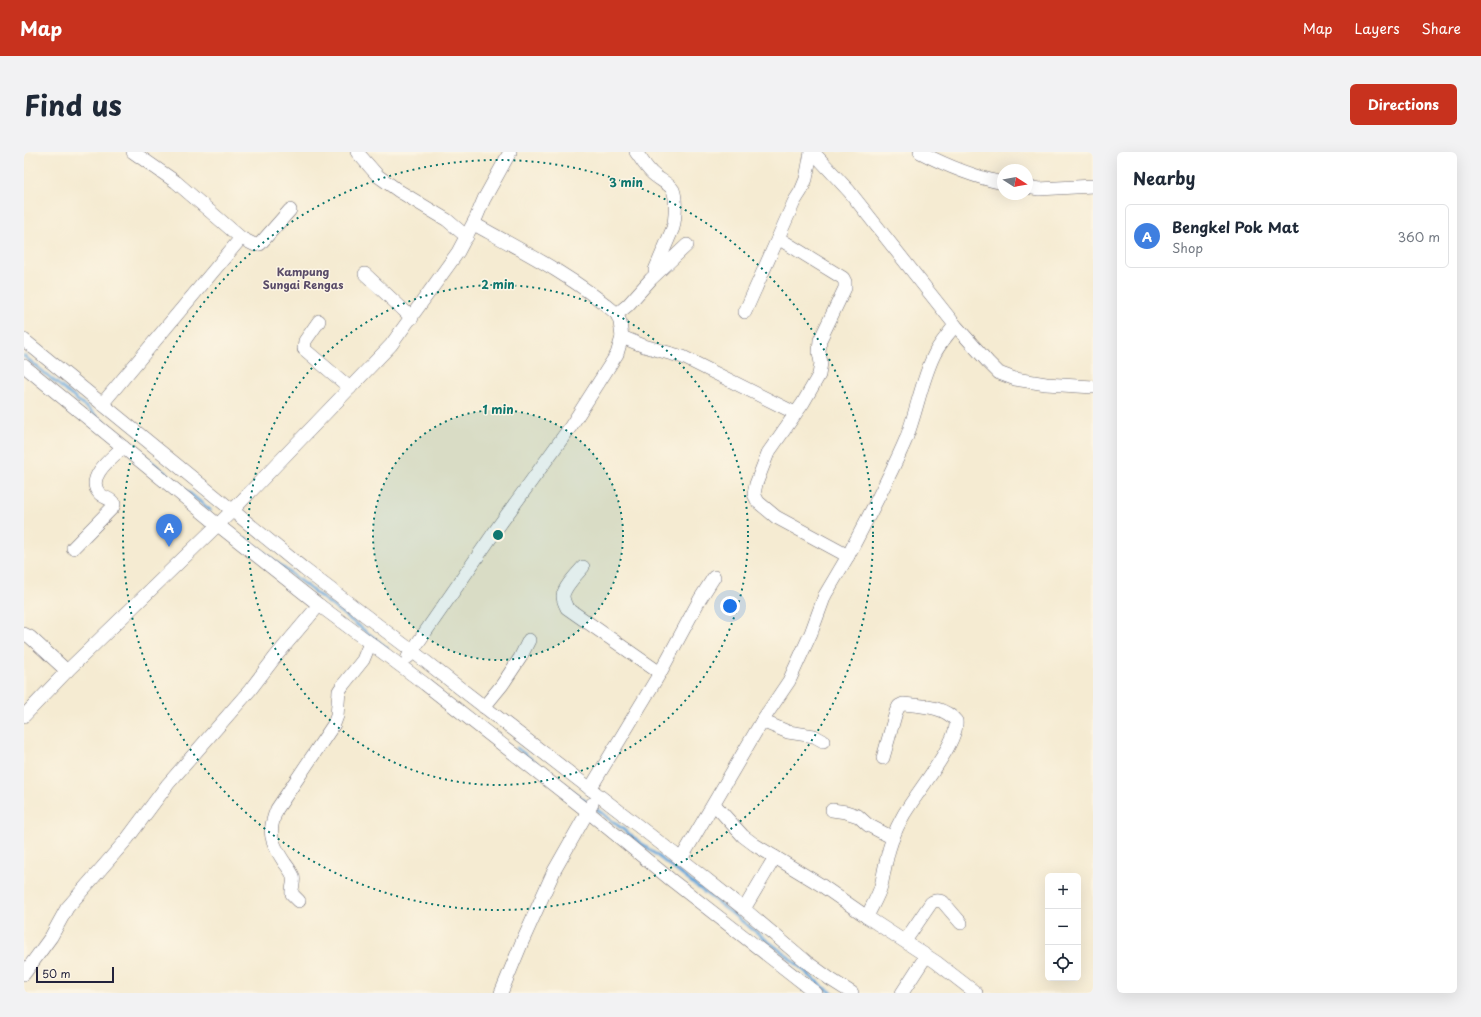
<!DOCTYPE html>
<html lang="en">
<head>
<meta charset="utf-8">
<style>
	:root { --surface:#fff; --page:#f2f2f3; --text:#1f2937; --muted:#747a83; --line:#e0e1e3; --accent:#c8321e }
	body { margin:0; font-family:"Playpen Sans",sans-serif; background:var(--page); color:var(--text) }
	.controls { position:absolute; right:12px; bottom:12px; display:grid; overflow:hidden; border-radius:6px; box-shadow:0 4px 16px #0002 }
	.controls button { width:36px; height:36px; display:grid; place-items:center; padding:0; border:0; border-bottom:1px solid var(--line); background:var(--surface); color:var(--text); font:20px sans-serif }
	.compass { position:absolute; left:973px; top:12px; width:36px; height:36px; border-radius:50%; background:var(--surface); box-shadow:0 4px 16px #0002; rotate:101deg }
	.scale { position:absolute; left:12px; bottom:10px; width:78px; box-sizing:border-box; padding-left:4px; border:2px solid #22223b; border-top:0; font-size:11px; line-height:14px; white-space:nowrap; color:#22223b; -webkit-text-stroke:3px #fcf5e5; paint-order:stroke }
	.you { position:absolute; left:706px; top:454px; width:14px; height:14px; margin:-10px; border:3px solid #fff; border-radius:50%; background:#1a73e8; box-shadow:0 0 0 6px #1a73e833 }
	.badge { display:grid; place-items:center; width:26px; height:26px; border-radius:50%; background:var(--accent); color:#fff; font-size:13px; font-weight:700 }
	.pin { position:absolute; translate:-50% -33px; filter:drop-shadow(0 1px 2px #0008) }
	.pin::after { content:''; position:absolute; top:21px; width:14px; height:12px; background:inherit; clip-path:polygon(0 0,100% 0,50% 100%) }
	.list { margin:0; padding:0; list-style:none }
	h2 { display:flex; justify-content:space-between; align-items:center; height:52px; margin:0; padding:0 16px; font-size:17px }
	h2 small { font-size:13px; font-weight:400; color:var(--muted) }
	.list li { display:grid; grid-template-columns:26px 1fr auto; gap:12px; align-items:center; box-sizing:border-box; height:64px; margin:0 8px 8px; padding:0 8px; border:1px solid var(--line); border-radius:6px }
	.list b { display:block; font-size:15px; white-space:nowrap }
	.list p { margin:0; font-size:13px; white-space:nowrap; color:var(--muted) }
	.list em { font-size:13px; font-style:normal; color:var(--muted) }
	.icon { flex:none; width:22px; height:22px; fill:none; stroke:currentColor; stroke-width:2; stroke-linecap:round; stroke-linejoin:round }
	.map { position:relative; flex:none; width:1069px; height:841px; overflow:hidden; border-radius:6px }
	header { display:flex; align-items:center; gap:24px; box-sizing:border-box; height:56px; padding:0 20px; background:var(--accent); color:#fff }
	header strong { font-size:19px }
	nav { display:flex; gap:22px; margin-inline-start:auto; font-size:14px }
	.intro { display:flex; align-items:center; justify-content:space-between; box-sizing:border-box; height:96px; padding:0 24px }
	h1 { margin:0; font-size:28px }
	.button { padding:10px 18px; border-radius:6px; background:var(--accent); color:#fff; font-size:14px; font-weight:700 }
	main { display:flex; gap:24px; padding:0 24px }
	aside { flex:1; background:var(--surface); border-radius:6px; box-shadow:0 4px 16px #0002 }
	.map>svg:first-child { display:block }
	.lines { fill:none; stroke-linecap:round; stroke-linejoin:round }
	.stream { stroke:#6aa8dc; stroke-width:3 }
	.minor-casing { stroke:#6c6870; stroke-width:14 }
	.minor { stroke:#fff; stroke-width:13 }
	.ring { fill:none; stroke:#0f766e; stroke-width:2; stroke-dasharray:2 4 }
	.labels { text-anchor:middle; stroke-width:3; stroke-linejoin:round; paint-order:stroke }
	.neighbourhood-label { font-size:11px; font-weight:bold; fill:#5a4c69; stroke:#fcf5e5 }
	.centre { fill:#0f766e; stroke:#fcf5e5; stroke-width:2 }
	.ring-label { font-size:12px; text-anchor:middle; font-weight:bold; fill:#0f766e; stroke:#fcf5e5; stroke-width:3; stroke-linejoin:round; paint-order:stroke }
</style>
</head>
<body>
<header>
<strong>Map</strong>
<nav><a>Map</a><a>Layers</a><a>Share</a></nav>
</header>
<div class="intro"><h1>Find us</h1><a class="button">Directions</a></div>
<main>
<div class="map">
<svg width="1069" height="841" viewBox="0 0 1069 841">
	<rect width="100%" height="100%" fill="#fcf5e5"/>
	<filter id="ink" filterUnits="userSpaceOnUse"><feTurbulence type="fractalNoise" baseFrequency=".025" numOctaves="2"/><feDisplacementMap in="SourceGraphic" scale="8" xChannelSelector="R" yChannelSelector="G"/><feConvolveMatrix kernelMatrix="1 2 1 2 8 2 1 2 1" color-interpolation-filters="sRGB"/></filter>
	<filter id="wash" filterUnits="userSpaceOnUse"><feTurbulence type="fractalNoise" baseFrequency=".012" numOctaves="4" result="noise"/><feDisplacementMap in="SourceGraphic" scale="16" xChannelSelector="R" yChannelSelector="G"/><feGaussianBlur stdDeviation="0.9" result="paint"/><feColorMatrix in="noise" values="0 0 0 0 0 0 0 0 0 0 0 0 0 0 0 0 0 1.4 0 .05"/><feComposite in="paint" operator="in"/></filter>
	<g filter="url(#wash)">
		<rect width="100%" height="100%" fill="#f5ebd2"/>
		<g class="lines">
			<g class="stream">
				<polyline points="0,204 186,358"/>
				<polyline points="222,387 363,496"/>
				<polyline points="493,596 564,651"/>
				<polyline points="570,655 762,803 799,835 809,841"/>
			</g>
		</g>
	</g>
	<g filter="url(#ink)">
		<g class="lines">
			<g class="minor-casing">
				<g id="minor">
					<polyline points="333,0 354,24 375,39 423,68 443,85"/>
					<path d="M612 0C617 7 621 14 627 20 633 27 645 31 649 38 653 47 651 68 649 76L631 118"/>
					<polyline points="789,0 825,39 931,173 964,210 975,221 991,227 1022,232 1069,235"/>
					<path d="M896 0C923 14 950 25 979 31"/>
					<polyline points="1003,35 1015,37 1069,34"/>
					<path d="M450 72C499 99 550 125 593 162"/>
					<polyline points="217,86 231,93 236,92 266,58"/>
					<polyline points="341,122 388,166"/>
					<polyline points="721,160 754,86"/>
					<polyline points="295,169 281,189 280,197 326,236"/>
					<polyline points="598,185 620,194 659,205 771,261"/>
					<polyline points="0,188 280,417 388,499 657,707 720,757 784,811 806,827 828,841"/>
					<polyline points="0,214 132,322 194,373 295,453 401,532 563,659 646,727 792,841"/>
					<polyline points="78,252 217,86 152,30 109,0"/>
					<path d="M49 396 89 355 90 352C87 346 79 346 75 341 61 325 89 305 99 295"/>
					<path d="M824 404C844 365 865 327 882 287 893 259 897 230 910 203 915 192 924 183 931 173"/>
					<path d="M559 415C553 422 540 435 539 444 539 449 541 452 543 456L636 521"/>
					<polyline points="0,482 6,485 43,519"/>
					<polyline points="384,505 474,375 547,274 593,202 598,185 596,170 593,162 604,153 627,127 663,93"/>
					<polyline points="460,555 478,533 496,506 505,488"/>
					<polyline points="0,564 43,519 208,359 367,193 434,100 452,66 460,47 486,0"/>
					<polyline points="738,569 764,580 790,584 799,589"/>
					<polyline points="566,637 636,521 676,447 690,425"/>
					<polyline points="690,652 719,684 731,693 797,733 843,765 912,810 952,841"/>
					<polyline points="808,658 822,660 834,664 844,673 869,686"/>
					<polyline points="657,707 738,569 765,529 787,481 801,443 824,404 752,365 734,350 730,342 732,332 744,301 779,251 795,223 797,211 795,200 796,188 821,136 821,130 819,126 754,86 770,50 777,39 782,27 787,0"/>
					<path d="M275 749 268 742C267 736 271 730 269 724 267 719 263 714 260 710 247 690 243 680 253 657L310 572 313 564 315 539 319 533 339 508 346 491"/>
					<polyline points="720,757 751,705"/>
					<path d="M843 765C847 755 854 745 857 734 859 726 860 718 862 710 865 695 871 678 879 664 890 644 935 590 932 569 920 554 897 554 879 552L875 554 872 560 859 606"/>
					<path d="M881 789 907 751C911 748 914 748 919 750L937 771"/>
					<polyline points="0,822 27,785 43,756 103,687 144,632 226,538 252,504 295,453"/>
					<polyline points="477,841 498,790 530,719 568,652"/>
					<polyline points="878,841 902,804"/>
				</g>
			</g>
			<use href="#minor" class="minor"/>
		</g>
	</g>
	<circle cx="474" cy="383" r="125" fill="#0f766e" fill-opacity=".12"/>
	<g class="ring">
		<circle cx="474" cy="383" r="125"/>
		<circle cx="474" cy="383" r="250"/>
		<circle cx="474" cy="383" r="375"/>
	</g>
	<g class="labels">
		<g class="neighbourhood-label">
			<text x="279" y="124">Kampung<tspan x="279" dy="13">Sungai Rengas</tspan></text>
		</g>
	</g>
	<circle cx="474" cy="383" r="6" class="centre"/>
	<g class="ring-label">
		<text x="602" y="35">3 min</text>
		<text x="474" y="137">2 min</text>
		<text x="474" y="262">1 min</text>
	</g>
</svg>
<div class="controls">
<button>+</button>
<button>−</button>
<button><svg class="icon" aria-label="locate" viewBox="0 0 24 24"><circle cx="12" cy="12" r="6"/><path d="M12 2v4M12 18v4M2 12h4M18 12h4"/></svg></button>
</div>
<svg class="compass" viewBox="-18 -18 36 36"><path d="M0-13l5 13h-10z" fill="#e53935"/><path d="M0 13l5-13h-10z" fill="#747a83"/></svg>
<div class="scale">50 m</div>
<div class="you"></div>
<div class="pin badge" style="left:145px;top:395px;background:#3f7fe0">A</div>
</div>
<aside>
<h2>Nearby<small></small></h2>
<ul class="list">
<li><span class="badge" style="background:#3f7fe0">A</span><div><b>Bengkel Pok Mat</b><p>Shop</p></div><em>360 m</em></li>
</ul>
</aside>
</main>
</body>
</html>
